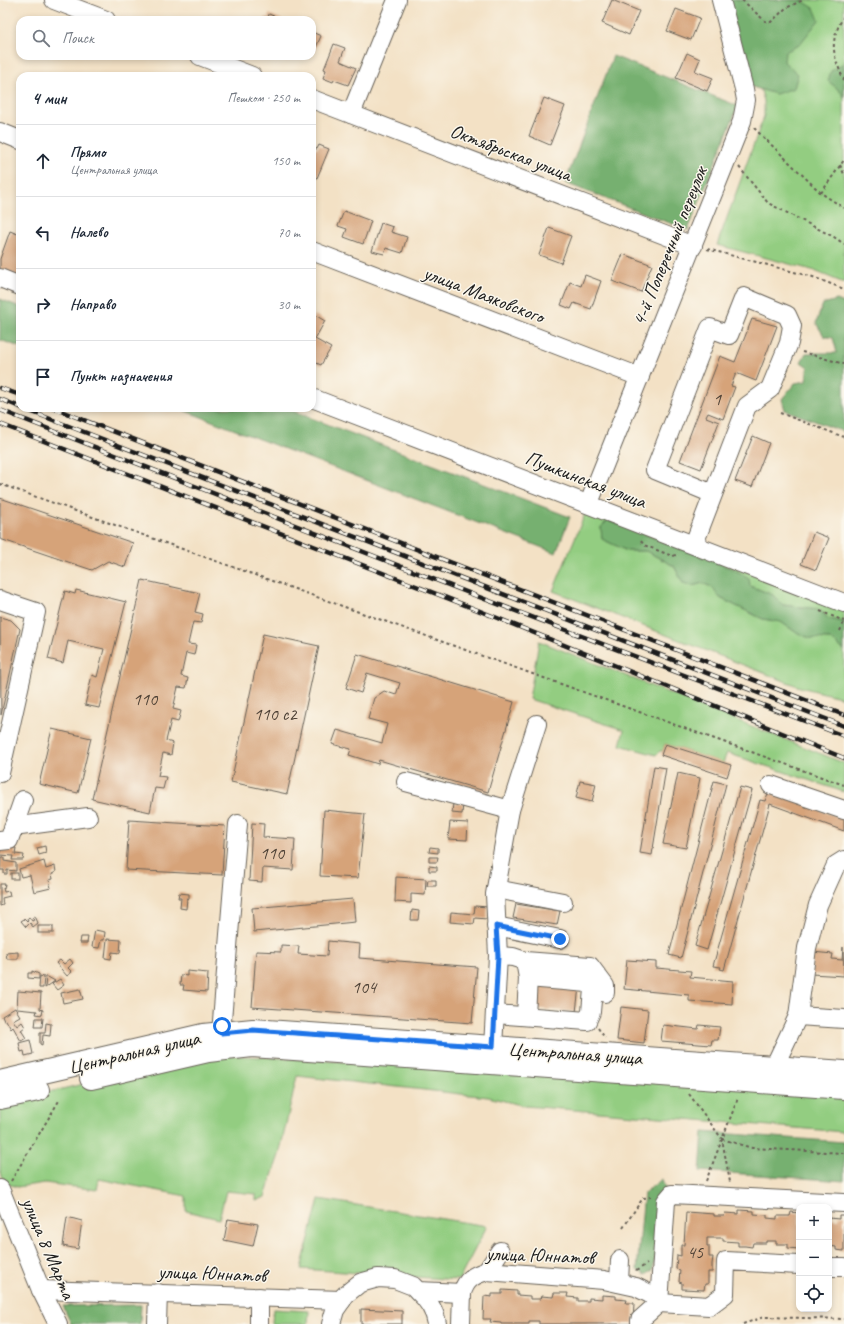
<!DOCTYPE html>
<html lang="ru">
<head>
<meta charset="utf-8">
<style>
	:root { --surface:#fff; --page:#f2f2f3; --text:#1f2937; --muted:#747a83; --line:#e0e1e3 }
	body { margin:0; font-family:Caveat,sans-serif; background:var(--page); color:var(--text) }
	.controls { position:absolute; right:12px; bottom:12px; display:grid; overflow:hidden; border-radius:8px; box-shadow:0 2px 6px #0003 }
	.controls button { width:36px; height:36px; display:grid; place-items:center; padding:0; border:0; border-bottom:1px solid var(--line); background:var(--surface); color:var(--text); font:20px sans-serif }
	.stop { position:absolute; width:12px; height:12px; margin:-9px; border:3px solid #1a73e8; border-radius:50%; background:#fff }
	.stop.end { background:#1a73e8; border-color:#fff; box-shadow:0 1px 4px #0008 }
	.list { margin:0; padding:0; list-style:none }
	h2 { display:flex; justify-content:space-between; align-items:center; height:52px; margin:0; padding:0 16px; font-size:17px }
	h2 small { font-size:13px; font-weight:400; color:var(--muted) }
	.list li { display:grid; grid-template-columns:26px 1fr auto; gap:12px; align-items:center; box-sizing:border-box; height:72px; padding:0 16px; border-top:1px solid var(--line) }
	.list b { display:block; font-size:15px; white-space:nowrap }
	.list p { margin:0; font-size:13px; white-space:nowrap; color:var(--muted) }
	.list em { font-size:13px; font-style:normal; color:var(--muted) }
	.icon { flex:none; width:22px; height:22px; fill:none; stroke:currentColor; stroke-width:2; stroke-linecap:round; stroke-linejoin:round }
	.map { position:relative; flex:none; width:844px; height:1324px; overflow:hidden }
	.search { position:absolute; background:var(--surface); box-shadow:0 2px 6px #0003; left:16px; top:16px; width:300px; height:44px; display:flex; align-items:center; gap:10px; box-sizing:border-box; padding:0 14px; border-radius:12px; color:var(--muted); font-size:15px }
	.panel { position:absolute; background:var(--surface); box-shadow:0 2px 6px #0003; left:16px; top:72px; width:300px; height:340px; border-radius:12px }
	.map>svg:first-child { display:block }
	.green { fill:#93cd81; stroke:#58744e }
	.forest { fill:#76b06f; stroke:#496646 }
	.building { fill:#d6a379 }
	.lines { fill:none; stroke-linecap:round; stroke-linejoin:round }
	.minor-casing { stroke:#676157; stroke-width:20 }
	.major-casing { stroke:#676157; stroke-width:24 }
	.path { stroke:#676157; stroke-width:2; stroke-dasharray:3 3; stroke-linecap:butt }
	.minor { stroke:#fff; stroke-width:18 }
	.major { stroke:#fff; stroke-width:22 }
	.rail-casing { stroke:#1c1c1c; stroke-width:4.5 }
	.rail { stroke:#fbf7ec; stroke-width:3; stroke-dasharray:9; stroke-linecap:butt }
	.route { stroke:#1a73e8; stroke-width:5 }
	.labels { text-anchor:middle; stroke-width:3; stroke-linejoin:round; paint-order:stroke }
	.number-label { font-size:18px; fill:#4a3e33 }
	.street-label { font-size:20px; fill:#1c1c1c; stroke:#fbf7ec }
</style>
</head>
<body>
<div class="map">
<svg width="844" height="1324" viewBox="0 0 844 1324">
	<rect width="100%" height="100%" fill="#fbf7ec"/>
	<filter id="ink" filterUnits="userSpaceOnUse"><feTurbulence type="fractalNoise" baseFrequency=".025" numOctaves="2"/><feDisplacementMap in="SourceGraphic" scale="8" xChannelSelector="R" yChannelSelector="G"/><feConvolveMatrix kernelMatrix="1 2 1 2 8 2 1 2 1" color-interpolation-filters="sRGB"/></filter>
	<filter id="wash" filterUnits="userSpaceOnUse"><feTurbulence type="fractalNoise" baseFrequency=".012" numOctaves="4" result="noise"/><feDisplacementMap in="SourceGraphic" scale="16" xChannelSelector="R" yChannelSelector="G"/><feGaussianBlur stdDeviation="0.9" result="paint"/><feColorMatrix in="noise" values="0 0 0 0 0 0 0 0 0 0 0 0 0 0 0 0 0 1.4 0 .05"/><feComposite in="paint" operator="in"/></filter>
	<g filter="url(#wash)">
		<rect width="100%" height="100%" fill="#f3e1c5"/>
		<g class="green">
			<polygon points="734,0 844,0 844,283 812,270 717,245 764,116 764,101"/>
			<polygon points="587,509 844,610 844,622 829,619 818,609 783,605 773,595 601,527 602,539 627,551 646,551 674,566 683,583 692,586 703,583 713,588 720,598 763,619 781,622 797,633 810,638 830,639 844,650 844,698 800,687 553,591"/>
			<polygon points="539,641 844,763 844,792 727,753 723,763 665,744 663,751 660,751 656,755 620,745 624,730 529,699"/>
			<polygon points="208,1054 844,1091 844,1132 525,1106 488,1097 297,1076 279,1155 265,1197 256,1201 256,1194 226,1191 219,1219 186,1211 186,1196 99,1179 97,1190 45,1183 17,1187 5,1183 0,1170 0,1101 58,1090"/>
			<polygon points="319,1199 487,1226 459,1280 301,1269"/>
			<polygon points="273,1309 309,1311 308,1324 272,1324"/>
		</g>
		<g class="forest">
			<polygon points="727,0 801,0 814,8 819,20 799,45 785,52 784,62 798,74 794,88 776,94 752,87"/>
			<polygon points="613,56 738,106 688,230 565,183"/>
			<polygon points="844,61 844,97 839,90 828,81 831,71 842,65"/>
			<polygon points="0,299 20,307 20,347 0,340"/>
			<polygon points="837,300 844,303 844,432 785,410 782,399 795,383 806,381 808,367 801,362 806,353 837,353 833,338 824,336 816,323 823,304"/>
			<polygon points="178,408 285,408 570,517 556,553"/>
			<polygon points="608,520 735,570 749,578 750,586 773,595 783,605 818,609 829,619 844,622 844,650 830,639 810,638 797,633 781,622 763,619 720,598 713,588 703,583 692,586 683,583 674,566 646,551 627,551 602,539 601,527"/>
			<polygon points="703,1132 844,1142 844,1181 700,1171"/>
			<polygon points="662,1179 667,1195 653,1270 646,1275 637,1270 644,1193"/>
			<polygon points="141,1305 140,1324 71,1324 63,1306"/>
		</g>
		<g id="blocks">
			<g class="building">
				<polygon points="612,0 639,11 629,35 602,23"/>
				<polygon points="676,9 700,18 691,40 667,31"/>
				<polygon points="269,14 283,20 263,20 265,17 268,18"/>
				<polygon points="312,32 321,36 313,54 312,54"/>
				<polygon points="334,44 345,48 340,61 356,68 348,85 334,80 333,82 323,78 326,70 324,69"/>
				<polygon points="687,53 700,59 695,71 713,78 707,91 676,78"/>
				<polygon points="544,98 565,106 550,145 529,136"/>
				<polygon points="319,145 329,149 317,178 312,176 312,150 313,148 317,149"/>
				<polygon points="344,211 371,221 363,244 344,237 347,229 338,226"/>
				<polygon points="381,223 393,227 391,232 407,237 402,253 386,248 384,254 372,251"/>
				<polygon points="549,228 571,236 561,263 539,255"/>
				<polygon points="10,231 20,235 20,271 18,276 0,269 0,259"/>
				<polygon points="623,254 652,265 641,292 612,281"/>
				<polygon points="585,275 601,281 591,309 574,303 571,309 561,305 570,282 581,286"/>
				<polygon points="315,315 325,321 315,339 331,348 321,365 312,361 312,321"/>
				<polygon points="752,319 777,326 756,381 736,373 731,386 735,387 723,419 708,413 706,417 719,422 701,469 680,461 720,356 735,362"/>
				<polygon points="753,436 769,443 752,487 735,481"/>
				<polygon points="0,498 133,543 125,567 108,561 92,570 0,539"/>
				<polygon points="814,532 829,538 816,570 801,564"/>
				<polygon points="142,580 200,593 195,612 203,614 201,623 193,622 188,644 196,645 194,655 186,653 181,676 188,678 186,688 178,687 173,709 181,711 178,722 171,720 166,741 173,743 171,755 163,753 158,776 166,777 163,789 155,788 150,812 92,799"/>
				<polygon points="76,590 126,602 99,708 85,705 92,675 97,677 104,649 68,641 63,663 48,659 65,591 75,594"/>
				<polygon points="0,617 11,620 20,629 1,715"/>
				<polygon points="263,634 319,646 287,794 231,782"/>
				<polygon points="357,654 514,702 488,792 379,760 378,764 349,755 351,749 332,744 337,730 382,743 387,724 368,719 374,698 384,691 396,695 400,683 367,673 361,693 346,688"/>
				<polygon points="52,729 91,738 78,793 39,784"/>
				<polygon points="665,744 731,765 727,777 661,755"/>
				<polygon points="654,766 666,768 652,855 640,853"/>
				<polygon points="678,773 700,778 686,848 663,844"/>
				<polygon points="580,781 596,784 592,802 576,798"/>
				<polygon points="714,781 726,784 681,958 669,955"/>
				<polygon points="740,787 752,790 707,950 695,946"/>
				<polygon points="769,791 844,819 844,831 770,804 724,970 720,969 721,967 713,966 760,800 765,801"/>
				<polygon points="453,803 463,804 462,814 452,813"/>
				<polygon points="324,810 365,814 358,878 320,876"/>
				<polygon points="129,820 225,826 222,875 126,870"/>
				<polygon points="450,822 468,823 467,840 448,839"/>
				<polygon points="252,823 264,824 263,837 295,839 293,870 263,868 262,882 249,881"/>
				<polygon points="45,846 46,853 39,855 37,848"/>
				<polygon points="0,847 16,848 15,854 24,855 23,860 12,860 13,856 0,855"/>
				<polygon points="430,847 438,848 438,853 429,852"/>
				<polygon points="1,857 4,857 4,861 16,863 16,871 7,870 7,874 4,874 4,870 0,870"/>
				<polygon points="429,857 438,857 437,862 429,862"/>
				<polygon points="44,861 46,869 55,866 56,872 52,874 53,879 49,880 51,888 34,892 30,875 21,877 19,869"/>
				<polygon points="429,866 437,867 437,871 429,871"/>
				<rect x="11" y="873" width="7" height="6"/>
				<polygon points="396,877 426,879 425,895 411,894 411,903 395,902"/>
				<polygon points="428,880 436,880 436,886 427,886"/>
				<polygon points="0,884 5,884 4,889 3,888 4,892 9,891 10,896 2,898 3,905 0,906"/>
				<polygon points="179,893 189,894 189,899 187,898 186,909 180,908 181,898 178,898"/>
				<polygon points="353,899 355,922 254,932 252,908"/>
				<polygon points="516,904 560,911 557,925 513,918"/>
				<polygon points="475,906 488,907 487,919 475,918 474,924 450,922 451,912 474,914"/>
				<polygon points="412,910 419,911 418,920 411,920"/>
				<polygon points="35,916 38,923 33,927 30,923 26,927 21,921 24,919 27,922 28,921 27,919 29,917 32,921 34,920 32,918"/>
				<rect x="38" y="926" width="15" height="7"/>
				<polygon points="95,930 105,932 104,940 101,940 99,948 92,947"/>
				<polygon points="81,937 88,937 87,943 80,943"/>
				<polygon points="107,939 121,940 120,953 112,952 111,959 105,958"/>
				<polygon points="328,941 360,944 359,958 477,967 472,1023 252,1007 256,951 281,952 281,945 299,946 298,954 327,956"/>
				<polygon points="843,947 844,976 811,974 812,952 833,954 832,959 842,960"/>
				<polygon points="18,952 18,959 7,959 6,953"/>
				<polygon points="70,959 73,963 68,968 72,972 67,976 56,963 60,960 64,964"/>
				<polygon points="627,960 656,962 656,968 691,971 690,977 733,981 732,1004 689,1001 689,995 624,989"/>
				<polygon points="32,971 39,974 39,979 28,978 28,973 32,973"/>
				<polygon points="187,971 208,973 207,992 183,990 184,985 180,985 181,975 187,976"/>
				<polygon points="40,976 44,977 43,988 39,988"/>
				<polygon points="46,976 55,981 45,988"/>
				<polygon points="60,979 64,985 57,990 52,984"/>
				<polygon points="531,984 579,987 576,1012 530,1008"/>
				<polygon points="80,989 83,999 63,1003 61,993"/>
				<polygon points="18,991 41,993 40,1009 43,1010 42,1015 36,1014 37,1011 17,1009"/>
				<polygon points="621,1007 648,1010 644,1043 617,1040"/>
				<polygon points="15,1008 20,1016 13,1020 17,1026 22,1022 25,1027 21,1030 26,1038 21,1041 13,1027 11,1029 6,1020 4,1021 2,1016"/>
				<polygon points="36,1018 43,1018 42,1027 35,1027"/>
				<polygon points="46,1023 51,1024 50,1036 43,1035 42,1045 40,1044 40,1033 45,1033"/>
				<polygon points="663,1025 698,1029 699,1025 720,1027 718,1040 712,1040 711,1045 661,1041"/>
				<polygon points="30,1040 33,1054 25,1056 24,1051 21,1052 19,1043"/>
				<polygon points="739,1210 754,1211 754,1214 767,1215 767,1218 777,1219 777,1216 790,1216 791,1212 799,1213 799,1249 788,1248 788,1244 776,1244 776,1241 766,1241 766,1243 753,1243 752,1247 745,1246 738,1246 738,1242 723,1241 723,1238 707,1238 707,1246 709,1246 709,1257 713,1257 712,1264 712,1272 708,1272 708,1284 705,1284 704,1290 682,1289 682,1283 679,1282 680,1270 676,1269 677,1255 681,1256 681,1245 684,1245 686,1212 714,1214 714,1216 724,1216 725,1213 739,1214"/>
				<polygon points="839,1215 844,1215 844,1251 836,1250 836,1247 829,1246 829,1218 839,1219"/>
				<polygon points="67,1217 82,1221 78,1249 63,1246"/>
				<polygon points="228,1219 258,1224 253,1246 224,1240"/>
				<polygon points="502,1290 517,1291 517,1295 530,1296 530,1299 540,1299 541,1296 553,1297 554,1293 568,1293 567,1297 578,1298 578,1301 589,1301 589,1298 602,1299 602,1295 616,1296 616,1299 627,1300 626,1303 634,1303 633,1324 539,1324 539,1321 529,1321 529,1324 501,1324 501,1323 490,1322 491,1319 483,1319 484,1296 492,1297 492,1294 502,1294"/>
				<polygon points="361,1309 402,1311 402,1324 361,1324"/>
			</g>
		</g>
	</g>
	<g filter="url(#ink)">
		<use href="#blocks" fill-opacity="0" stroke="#676157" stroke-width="1"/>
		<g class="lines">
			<g class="minor-casing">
				<g id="minor">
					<polyline points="54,0 106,20"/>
					<polyline points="200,56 252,76"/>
					<polyline points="312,99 693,246"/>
					<polyline points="351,114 397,0"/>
					<polyline points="0,132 20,140"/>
					<polyline points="312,251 640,377"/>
					<polyline points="0,278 20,286"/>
					<polyline points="312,398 844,603"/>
					<polyline points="589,503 742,121 746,100 744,89 721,0"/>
					<polyline points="694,544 747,406 770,389 789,343 792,326 787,315 744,297 729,335 710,328 655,470 713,494"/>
					<polyline points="0,600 36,612 0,773"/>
					<polyline points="406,782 510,810"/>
					<polyline points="771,785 844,810"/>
					<polyline points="13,827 88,817"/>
					<polyline points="0,841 9,840 23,800"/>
					<polyline points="496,889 563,902"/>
					<polyline points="496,926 560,939"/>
					<polyline points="525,961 590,966 605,986 605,993"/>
					<polyline points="495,1014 587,1021 591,1012 593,989 588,983 528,978 525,961 513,957 498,956"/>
					<polyline points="526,1016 528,978"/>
					<polyline points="798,1016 844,1019"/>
					<polyline points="221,1033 238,824"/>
					<polyline points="493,1047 498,956 495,894 510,810 537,724"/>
					<polyline points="774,1067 798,1016 807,948 818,905 836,865 844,860"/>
					<polyline points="0,1189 41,1290 58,1324"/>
					<polyline points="829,1267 844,1267"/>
					<polyline points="487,1271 500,1251"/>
					<polyline points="619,1283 620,1260"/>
					<path d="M41 1290 342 1300 345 1295 360 1283 378 1278 395 1279 413 1286 418 1291 462 1293C466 1279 474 1275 487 1271L604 1280 636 1287 650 1294 659 1303 709 1306 725 1294 726 1261 799 1265"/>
					<path d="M418 1291C428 1300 435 1310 437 1324"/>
					<polyline points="157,1324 158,1293"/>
					<polyline points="259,1324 259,1297"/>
					<polyline points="331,1324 335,1310 342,1300"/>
					<polyline points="461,1324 462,1293"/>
					<polyline points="640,1324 640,1320 659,1303 666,1201 672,1194 844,1203"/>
				</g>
			</g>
			<g class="major-casing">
				<g id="major">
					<polyline points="91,1078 208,1051 252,1046 844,1088"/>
					<polyline points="0,1082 203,1035 253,1030 844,1072"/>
					<polyline points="0,1098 38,1090"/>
				</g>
			</g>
			<g class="path">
				<polyline points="742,0 765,21 771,22 786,8 803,0"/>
				<path d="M844 16C829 41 832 54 844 80"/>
				<polyline points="754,128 821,193 844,208"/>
				<polyline points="840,165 844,174"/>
				<polyline points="739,167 768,203 834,237 844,244"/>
				<polyline points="821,193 844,160"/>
				<polyline points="707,249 813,277 844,289"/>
				<polyline points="802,352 844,364"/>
				<polyline points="780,413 844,437"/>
				<polyline points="0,484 844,785"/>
				<polyline points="641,541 644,545 672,556 676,555"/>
				<polyline points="820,611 844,621"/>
				<polyline points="840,631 844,622"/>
				<polyline points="598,1028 605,1038"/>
				<polyline points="689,1094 722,1139 730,1182"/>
				<polyline points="722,1139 752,1148 844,1153"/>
				<polyline points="11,1181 60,1099"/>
				<polyline points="706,1181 738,1098"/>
				<polyline points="623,1228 643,1198 651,1197"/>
				<polyline points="636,1271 647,1264"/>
				<polyline points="743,1324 764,1317 844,1319"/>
			</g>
			<use href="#minor" class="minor"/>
			<use href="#major" class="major"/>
			<g class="rail-casing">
				<g id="rail">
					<polyline points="0,388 20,395"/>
					<polyline points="0,399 20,407"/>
					<polyline points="22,408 844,726"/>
					<polyline points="53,408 844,715"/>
					<polyline points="0,410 474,595 844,736"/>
					<polyline points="0,424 470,607 844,758"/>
				</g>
			</g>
			<use href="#rail" class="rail"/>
		</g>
	</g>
	<g class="lines" filter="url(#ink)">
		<polyline class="route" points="222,1026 221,1033 253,1030 493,1047 498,956 496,926 560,939"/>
	</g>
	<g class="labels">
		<g class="number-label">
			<text x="717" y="405">1</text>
			<text x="145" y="705">110</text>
			<text x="275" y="720">110 с2</text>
			<text x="272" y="859">110</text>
			<text x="364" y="993">104</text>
			<text x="695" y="1258">45</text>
		</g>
		<g class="street-label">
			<text transform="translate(511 152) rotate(21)" y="7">Октябрьская улица</text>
			<text transform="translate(669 246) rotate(-68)" y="7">4-й Поперечный переулок</text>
			<text transform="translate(484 294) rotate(21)" y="7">улица Маяковского</text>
			<text transform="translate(586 479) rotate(21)" y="7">Пушкинская улица</text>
			<text transform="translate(134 1052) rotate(-13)" y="7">Центральная улица</text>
			<text transform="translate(575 1053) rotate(4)" y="7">Центральная улица</text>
			<text transform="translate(49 1248) rotate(67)" y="7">улица 8 Марта</text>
			<text transform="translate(540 1255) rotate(2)" y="7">улица Юннатов</text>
			<text transform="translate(212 1273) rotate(2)" y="7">улица Юннатов</text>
		</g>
	</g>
</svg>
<div class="controls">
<button>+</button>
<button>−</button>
<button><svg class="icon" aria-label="locate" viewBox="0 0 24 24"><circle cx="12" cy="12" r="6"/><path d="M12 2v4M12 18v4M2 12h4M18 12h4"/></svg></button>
</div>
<div class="stop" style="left:222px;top:1026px"></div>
<div class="stop end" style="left:560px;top:939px"></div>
<div class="search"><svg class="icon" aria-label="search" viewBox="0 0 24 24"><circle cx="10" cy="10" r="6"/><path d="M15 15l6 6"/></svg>Поиск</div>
<section class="panel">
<h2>4 мин<small>Пешком · 250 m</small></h2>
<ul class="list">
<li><svg class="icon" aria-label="ahead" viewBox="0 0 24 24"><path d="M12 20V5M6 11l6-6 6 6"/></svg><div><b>Прямо</b><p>Центральная улица</p></div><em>150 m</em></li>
<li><svg class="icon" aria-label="left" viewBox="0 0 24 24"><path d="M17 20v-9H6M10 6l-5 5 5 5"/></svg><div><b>Налево</b></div><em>70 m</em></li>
<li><svg class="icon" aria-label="right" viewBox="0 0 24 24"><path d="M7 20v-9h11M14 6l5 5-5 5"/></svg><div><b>Направо</b></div><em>30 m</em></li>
<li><svg class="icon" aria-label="arrive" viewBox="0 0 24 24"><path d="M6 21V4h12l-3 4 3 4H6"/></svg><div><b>Пункт назначения</b></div></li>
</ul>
</section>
</div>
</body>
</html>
